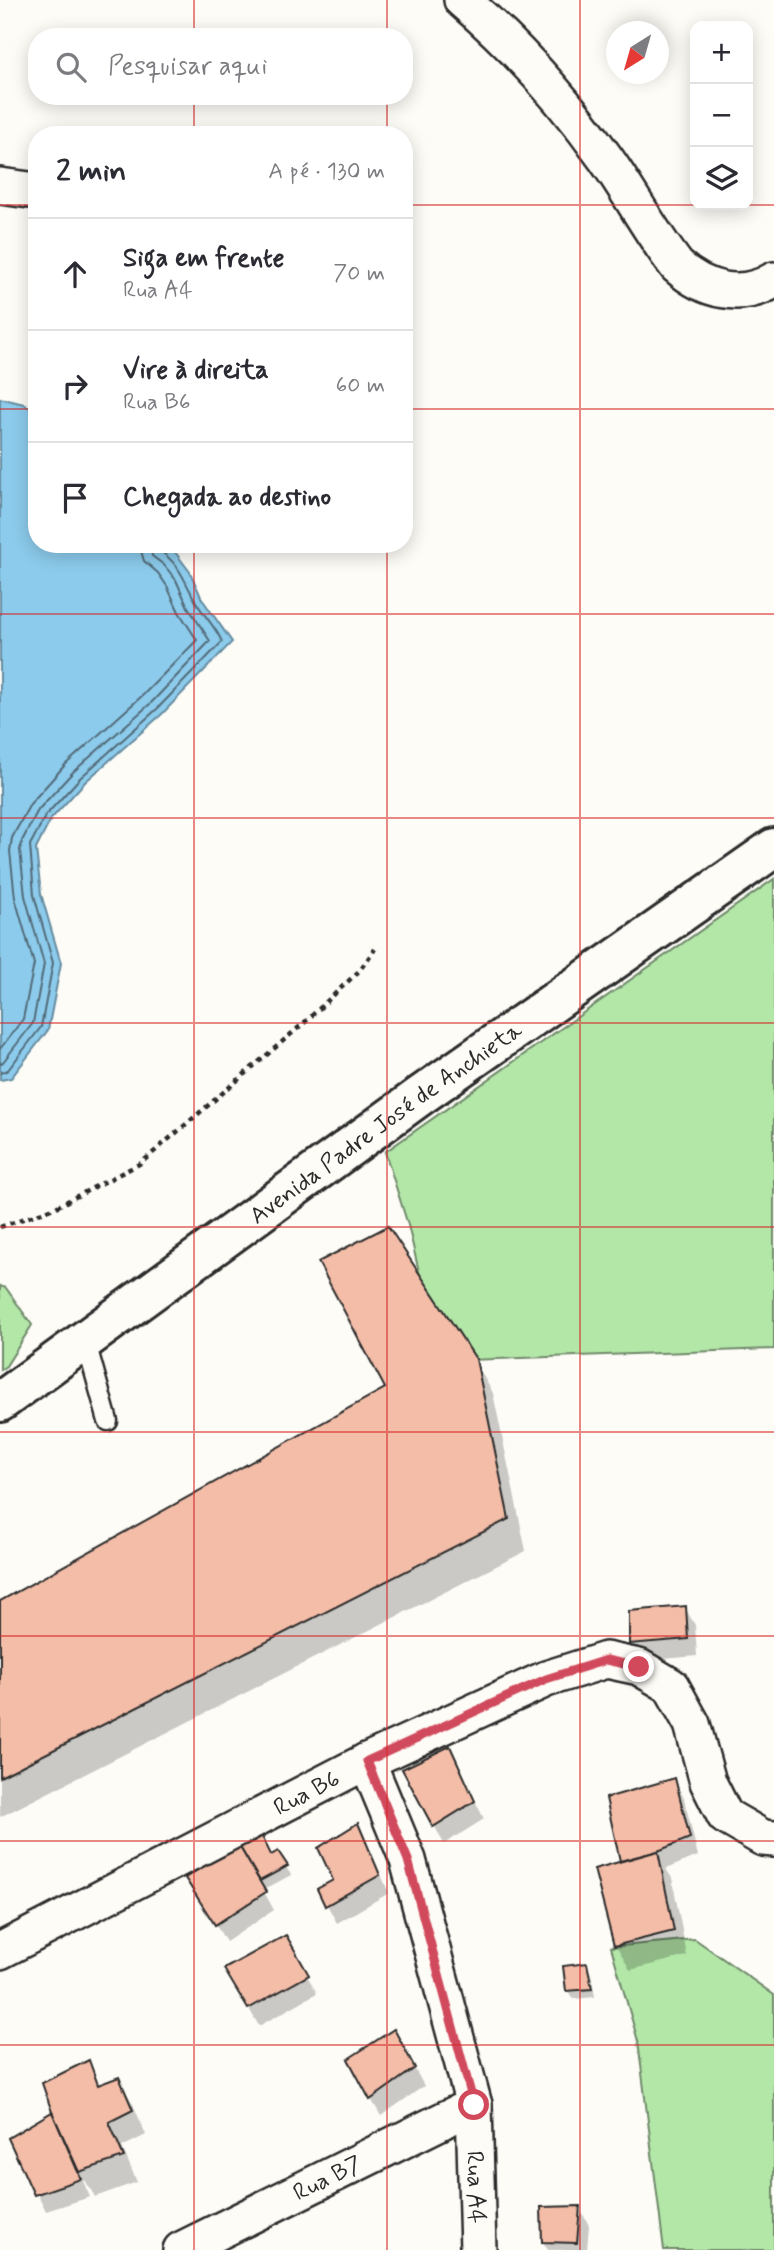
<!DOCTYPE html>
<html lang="pt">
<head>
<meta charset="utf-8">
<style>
	:root { --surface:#fff; --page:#f7f7f7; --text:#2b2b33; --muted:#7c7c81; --line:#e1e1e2 }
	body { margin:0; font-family:Mynerve,sans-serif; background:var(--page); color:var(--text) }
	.controls { position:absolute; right:21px; top:21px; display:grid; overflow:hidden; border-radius:14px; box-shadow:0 4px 18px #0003 }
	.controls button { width:63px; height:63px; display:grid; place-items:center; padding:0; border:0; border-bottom:2px solid var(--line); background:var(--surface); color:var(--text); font:35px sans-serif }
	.compass { position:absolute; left:606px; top:21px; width:63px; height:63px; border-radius:50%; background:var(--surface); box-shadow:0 4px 18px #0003; rotate:217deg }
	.stop { position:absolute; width:21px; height:21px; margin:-16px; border:5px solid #d1495b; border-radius:50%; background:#fff }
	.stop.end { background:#d1495b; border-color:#fff; box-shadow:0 2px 7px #0008 }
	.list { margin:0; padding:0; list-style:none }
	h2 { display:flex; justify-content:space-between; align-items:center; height:91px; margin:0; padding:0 28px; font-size:30px }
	h2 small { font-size:23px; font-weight:400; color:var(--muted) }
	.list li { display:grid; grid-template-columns:46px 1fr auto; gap:21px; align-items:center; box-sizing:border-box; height:112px; padding:0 28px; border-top:2px solid var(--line) }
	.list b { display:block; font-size:26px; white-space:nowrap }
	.list p { margin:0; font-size:23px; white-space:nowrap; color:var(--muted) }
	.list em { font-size:23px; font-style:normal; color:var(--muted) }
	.icon { flex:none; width:38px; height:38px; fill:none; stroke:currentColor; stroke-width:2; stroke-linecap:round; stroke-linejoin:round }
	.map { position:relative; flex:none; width:774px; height:2250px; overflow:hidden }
	.search { position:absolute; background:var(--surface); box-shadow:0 4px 18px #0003; left:28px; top:28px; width:385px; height:77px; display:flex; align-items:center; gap:18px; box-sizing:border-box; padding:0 24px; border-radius:28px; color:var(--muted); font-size:26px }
	.panel { position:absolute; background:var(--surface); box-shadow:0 4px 18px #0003; left:28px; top:126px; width:385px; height:427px; border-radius:28px }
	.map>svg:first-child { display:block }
	.green { fill:#b3e7a8; stroke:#6f896a; stroke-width:2 }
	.water { fill:#8ccbec; stroke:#658b9f; stroke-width:2 }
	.shadow { fill:#0003 }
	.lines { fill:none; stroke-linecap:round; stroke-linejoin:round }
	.shore { stroke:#526b78; stroke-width:2 }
	.building { fill:#f4bda8; stroke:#2b2b2b; stroke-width:2 }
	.lane-casing { stroke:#2b2b2b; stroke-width:23 }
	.street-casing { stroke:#2b2b2b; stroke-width:40 }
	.secondary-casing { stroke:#2b2b2b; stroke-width:44 }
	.path { stroke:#2b2b2b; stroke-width:4.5; stroke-dasharray:5 5; stroke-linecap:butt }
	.lane { stroke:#fdfcf7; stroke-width:18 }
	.street { stroke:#fdfcf7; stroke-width:35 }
	.secondary { stroke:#fdfcf7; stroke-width:38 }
	.route { stroke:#d1495b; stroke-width:9 }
	.grid { fill:none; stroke:#d62828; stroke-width:2; stroke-opacity:0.55 }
	.labels { text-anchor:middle; stroke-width:7; stroke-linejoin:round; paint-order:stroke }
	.street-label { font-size:24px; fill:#2b2b2b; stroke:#fdfcf7 }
</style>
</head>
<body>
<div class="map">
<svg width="774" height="2250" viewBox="0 0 774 2250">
	<rect width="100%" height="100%" fill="#fdfcf7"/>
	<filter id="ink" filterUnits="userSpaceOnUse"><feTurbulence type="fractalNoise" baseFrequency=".0143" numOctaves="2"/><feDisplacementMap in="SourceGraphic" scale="14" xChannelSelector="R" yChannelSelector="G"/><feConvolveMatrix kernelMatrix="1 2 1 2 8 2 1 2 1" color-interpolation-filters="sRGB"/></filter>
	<g filter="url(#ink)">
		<g class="green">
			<polygon points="774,879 774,1349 440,1361 408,1225 385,1152"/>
			<polygon points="0,1286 6,1288 32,1325 6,1366 0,1370"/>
			<polygon points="695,1939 774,1995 774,2250 664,2250 638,2041 611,1947"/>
		</g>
		<polygon class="water" points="0,398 24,404 37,412 37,544 159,544 175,552 190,572 202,599 232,642 162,714 85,782 51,819 36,849 41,894 61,963 48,1030 11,1078 0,1080"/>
		<g class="shadow">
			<polygon points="474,1360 493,1393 526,1551 0,1817 0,1603"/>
			<polygon points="685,1608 695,1625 697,1656 641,1661 631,1643"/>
			<polygon points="450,1749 484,1819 444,1844 405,1770"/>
			<polygon points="674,1780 684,1798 698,1856 666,1869 672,1878 687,1956 630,1970 616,1945 621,1861"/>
			<polygon points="357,1826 367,1843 389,1893 337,1923 319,1890 335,1881"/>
			<polygon points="239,1845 271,1857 277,1853 291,1875 263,1890 274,1910 226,1942 198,1895"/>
			<polygon points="285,1937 317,1993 259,2026 226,1969"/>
			<polygon points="586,1965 591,1973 595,1997 573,1999 568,1991"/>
			<polygon points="404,2049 424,2086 381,2116 371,2099"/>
			<polygon points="88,2062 101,2086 119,2079 133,2104 146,2135 122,2147 137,2182 95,2197 85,2180 83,2181 90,2197 46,2211 10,2139 54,2113"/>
			<polygon points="579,2208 589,2225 587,2250 548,2250 543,2242"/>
		</g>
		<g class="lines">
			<g class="shore">
				<polyline points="0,1049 23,1019 34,964 15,898 10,851 12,838 30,804 65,765 143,695 197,640 179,612 167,586 158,573 144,561 139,544"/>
				<polyline points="0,1064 3,1062 33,1023 44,964 25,896 20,850 22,841 38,810 73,772 151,703 210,641 188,607 176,580 164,565 152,556 150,544"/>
				<path d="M0 1073 8 1070 41 1027 53 963 34 895 30 845 46 815 80 778 157 709 222 642C217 629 205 617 198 605 184 583 183 567 160 551L158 544"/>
			</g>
		</g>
		<g class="building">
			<polygon points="388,1226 476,1359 509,1519 0,1777 0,1601 385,1388 318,1262"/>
			<polygon points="686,1606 688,1639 629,1644 629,1611"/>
			<polygon points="450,1746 475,1801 433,1827 402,1769"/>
			<polygon points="675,1778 690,1838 658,1851 620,1861 606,1798"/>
			<polygon points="358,1823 380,1875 325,1906 317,1889 333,1880 318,1848"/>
			<polygon points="260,1832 271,1855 278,1851 288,1866 260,1881 238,1844"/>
			<polygon points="238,1844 266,1892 215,1925 185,1878"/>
			<polygon points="658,1851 674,1931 614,1946 594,1869"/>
			<polygon points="286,1935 309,1975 248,2009 224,1969"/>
			<polygon points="587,1963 592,1989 566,1991 563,1966"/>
			<polygon points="394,2029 415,2068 370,2100 348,2059"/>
			<polygon points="89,2060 98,2085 119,2077 133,2110 109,2122 124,2157 79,2172 52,2112 42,2083"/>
			<polygon points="52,2112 81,2179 34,2195 8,2138"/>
			<polygon points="580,2206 577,2243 542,2242 541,2207"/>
		</g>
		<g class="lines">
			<g class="lane-casing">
				<polyline id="lane" points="85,1339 108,1421"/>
			</g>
			<g class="street-casing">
				<g id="street">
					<path d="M462 0C516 46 565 101 606 159 631 194 651 233 677 266 705 291 741 300 774 280"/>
					<polyline points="0,186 37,191"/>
					<path id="s1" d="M367 1761 408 1860 474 2105 478 2250"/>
					<path id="s2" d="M0 1951 367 1761 546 1679 606 1660 639 1667 671 1686 692 1724 708 1782 725 1816 763 1838 774 1839"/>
					<path id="s3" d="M181 2250 474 2105"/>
				</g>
			</g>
			<g class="secondary-casing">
				<g id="secondary">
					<path id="s4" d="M0 1402 420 1096 774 848"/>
				</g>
			</g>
			<polyline class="path" points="0,1227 54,1208 141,1163 304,1023 359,971 375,949"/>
			<use href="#lane" class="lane"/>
			<use href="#street" class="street"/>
			<use href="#secondary" class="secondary"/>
		</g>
	</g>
	<g class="lines" filter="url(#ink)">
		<polyline class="route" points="474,2105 408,1860 367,1761 546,1679 606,1660 639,1667"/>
	</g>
	<path class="grid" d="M194 0V37M387 0V37M580 0V2250M194 96V135M387 96V135M0 205H37M404 205H695M748 205H774M0 409H37M404 409H774M194 544V2250M387 544V2250M0 614H774M0 818H774M0 1023H774M0 1227H774M0 1432H774M0 1636H774M0 1841H774M0 2045H774"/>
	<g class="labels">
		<g class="street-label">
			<text dy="8" stroke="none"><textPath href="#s4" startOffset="476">Avenida Padre José de Anchieta</textPath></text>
			<text dy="8" stroke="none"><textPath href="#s2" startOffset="345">Rua B6</textPath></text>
			<text dy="8" stroke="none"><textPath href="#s3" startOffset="163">Rua B7</textPath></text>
			<text dy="8" stroke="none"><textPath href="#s1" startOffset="443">Rua A4</textPath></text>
		</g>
	</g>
</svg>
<div class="controls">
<button>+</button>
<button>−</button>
<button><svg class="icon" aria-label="layers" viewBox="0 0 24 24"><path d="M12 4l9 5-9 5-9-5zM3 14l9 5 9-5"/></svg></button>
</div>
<svg class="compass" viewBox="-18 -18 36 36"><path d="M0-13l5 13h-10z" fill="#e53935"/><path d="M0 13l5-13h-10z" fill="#7c7c81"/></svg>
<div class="stop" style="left:474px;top:2105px"></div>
<div class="stop end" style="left:639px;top:1667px"></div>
<div class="search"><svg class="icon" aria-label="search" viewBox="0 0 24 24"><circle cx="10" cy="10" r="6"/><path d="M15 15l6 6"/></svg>Pesquisar aqui</div>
<section class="panel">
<h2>2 min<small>A pé · 130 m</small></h2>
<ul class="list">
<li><svg class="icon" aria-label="ahead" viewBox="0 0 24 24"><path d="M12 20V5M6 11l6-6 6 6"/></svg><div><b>Siga em frente</b><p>Rua A4</p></div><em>70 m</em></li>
<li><svg class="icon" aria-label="right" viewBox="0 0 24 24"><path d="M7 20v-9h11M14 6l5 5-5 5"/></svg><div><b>Vire à direita</b><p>Rua B6</p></div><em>60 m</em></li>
<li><svg class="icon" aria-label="arrive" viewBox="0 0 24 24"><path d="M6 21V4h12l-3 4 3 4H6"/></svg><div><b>Chegada ao destino</b></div></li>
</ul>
</section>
</div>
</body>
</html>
